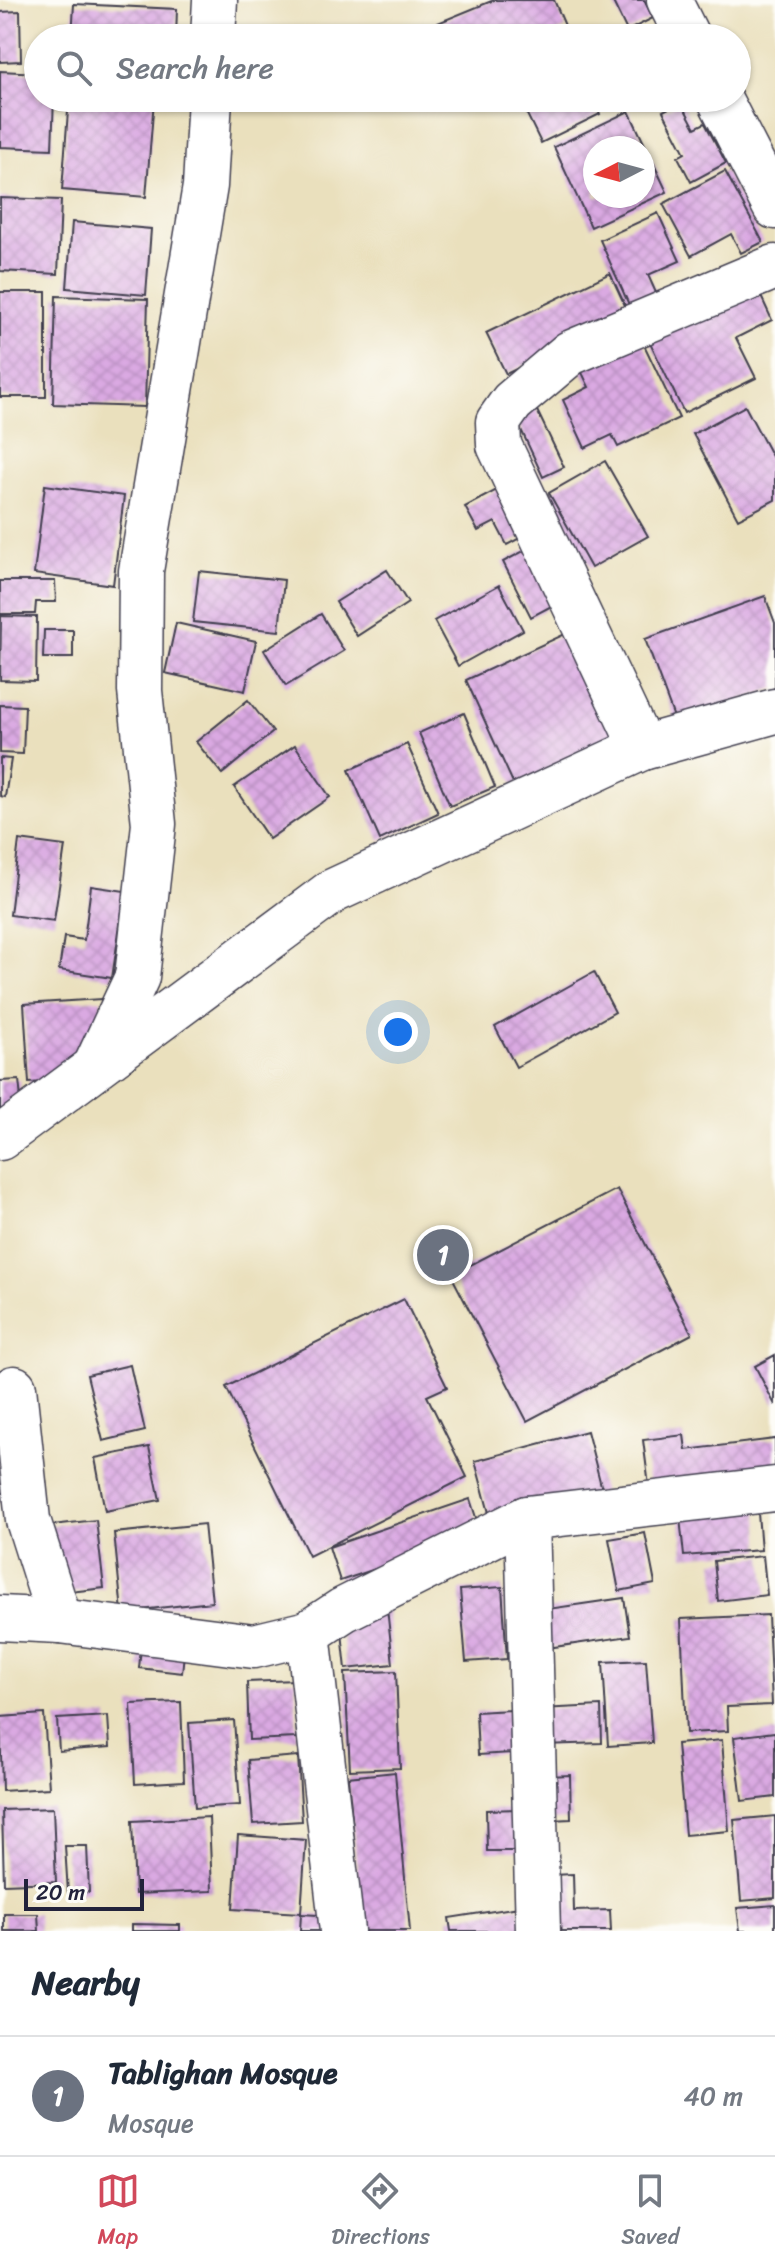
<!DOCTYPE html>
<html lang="en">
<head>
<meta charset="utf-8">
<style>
	:root { --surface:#fff; --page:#f6f6f7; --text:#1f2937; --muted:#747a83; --line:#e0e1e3; --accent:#d1495b }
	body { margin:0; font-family:Sriracha,sans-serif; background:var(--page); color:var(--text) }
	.compass { position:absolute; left:583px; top:136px; width:72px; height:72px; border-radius:50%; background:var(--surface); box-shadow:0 2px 6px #0004; rotate:264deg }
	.scale { position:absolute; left:24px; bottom:20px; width:120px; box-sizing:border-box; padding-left:8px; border:4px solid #22223b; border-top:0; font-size:22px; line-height:28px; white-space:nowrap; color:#22223b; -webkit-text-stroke:6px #fdfcf7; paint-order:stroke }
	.you { position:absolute; left:398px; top:1032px; width:28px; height:28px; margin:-20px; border:6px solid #fff; border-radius:50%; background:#1a73e8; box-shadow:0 0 0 12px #1a73e833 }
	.badge { display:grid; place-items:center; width:52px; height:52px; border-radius:50%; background:var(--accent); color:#fff; font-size:26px; font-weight:700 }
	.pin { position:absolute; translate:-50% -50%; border:4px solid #fff; box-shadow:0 2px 8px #0006 }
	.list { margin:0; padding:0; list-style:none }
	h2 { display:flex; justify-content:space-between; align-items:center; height:104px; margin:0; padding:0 32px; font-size:34px }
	h2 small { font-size:26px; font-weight:400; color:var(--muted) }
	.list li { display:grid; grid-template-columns:52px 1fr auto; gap:24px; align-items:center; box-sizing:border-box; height:120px; padding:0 32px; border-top:2px solid var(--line) }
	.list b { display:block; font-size:30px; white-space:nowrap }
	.list p { margin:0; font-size:26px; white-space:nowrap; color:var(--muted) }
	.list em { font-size:26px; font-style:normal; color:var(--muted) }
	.icon { flex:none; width:44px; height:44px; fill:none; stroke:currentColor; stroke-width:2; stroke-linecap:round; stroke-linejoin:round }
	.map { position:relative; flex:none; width:775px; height:1931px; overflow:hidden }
	.search { position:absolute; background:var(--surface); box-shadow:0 2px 6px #0004; left:24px; right:24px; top:24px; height:88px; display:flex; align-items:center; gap:20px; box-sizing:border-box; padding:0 28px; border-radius:44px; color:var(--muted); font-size:30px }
	.sheet { height:224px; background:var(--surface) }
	nav { display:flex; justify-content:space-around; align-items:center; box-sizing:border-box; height:112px; border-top:2px solid var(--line); background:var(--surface); font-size:22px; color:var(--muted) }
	nav a { display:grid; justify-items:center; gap:4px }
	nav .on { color:var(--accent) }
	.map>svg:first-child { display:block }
	.building { fill:url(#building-cross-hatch); fill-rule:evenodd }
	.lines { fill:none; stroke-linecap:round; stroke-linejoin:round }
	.minor-casing { stroke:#403e4e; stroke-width:47 }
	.minor { stroke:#fff; stroke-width:44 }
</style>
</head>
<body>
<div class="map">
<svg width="775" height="1931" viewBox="0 0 775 1931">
	<defs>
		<pattern id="building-cross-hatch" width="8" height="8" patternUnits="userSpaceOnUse" patternTransform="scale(2)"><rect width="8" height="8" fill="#daa9e2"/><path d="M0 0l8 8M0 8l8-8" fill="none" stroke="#bb91c3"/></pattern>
	</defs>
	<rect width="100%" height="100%" fill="#fdfcf7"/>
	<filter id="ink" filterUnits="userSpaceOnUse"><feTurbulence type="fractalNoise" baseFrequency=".0125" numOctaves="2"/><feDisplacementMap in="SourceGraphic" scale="16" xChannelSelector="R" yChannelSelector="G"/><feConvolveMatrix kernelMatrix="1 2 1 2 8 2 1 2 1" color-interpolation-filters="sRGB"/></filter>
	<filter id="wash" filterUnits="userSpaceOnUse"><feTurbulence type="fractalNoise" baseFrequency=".006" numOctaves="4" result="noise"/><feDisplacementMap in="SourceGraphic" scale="32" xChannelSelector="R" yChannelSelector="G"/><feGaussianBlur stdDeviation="1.8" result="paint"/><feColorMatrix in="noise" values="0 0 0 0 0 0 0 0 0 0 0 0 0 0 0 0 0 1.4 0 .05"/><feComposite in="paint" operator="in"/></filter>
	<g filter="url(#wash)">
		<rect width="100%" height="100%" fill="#eae0bd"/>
		<g id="blocks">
			<g class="building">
				<polygon points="494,0 554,0 566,28 542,38 433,38 428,27"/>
				<polygon points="612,0 644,0 653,18 627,31"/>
				<polygon points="74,4 177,9 176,38 72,38"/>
				<polygon points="20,11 21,61 0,62 0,12"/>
				<polygon points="0,71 38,73 38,98 54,98 52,149 0,147"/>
				<polygon points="69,98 154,100 146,197 62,190"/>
				<polygon points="519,98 593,98 600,114 541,143"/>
				<polygon points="681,102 695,128 705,123 726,163 691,182 678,157 685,153 663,111"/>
				<path d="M629 111 667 192 591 227 554 147ZM595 148H643V196H595Z"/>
				<polygon points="725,171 763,242 741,253 731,234 691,256 663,204"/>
				<polygon points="0,198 61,200 58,274 0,271"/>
				<polygon points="658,213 680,261 648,275 661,304 634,316 600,240"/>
				<polygon points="72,222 151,229 146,295 67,288"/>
				<polygon points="610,273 629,314 506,374 486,333"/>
				<polygon points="754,281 772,320 736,338 756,378 684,413 646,334"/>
				<rect x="0" y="292" width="46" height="105"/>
				<polygon points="56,296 148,299 145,407 53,404"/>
				<polygon points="636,328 679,418 618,447 612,435 585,448 563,400 589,387 575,358"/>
				<polygon points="532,400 564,467 543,477 512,410"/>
				<polygon points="745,406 775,462 775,500 738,519 693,434"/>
				<polygon points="605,461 648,536 591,568 549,493"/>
				<polygon points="45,485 124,496 113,585 34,574"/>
				<polygon points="506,485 531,532 507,545 495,522 478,531 465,507"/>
				<polygon points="533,546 561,601 531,617 503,562"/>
				<polygon points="387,570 408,603 357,636 336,602"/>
				<polygon points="199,571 284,580 279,631 193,622"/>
				<polygon points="0,581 55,581 56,602 36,602 35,614 0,614"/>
				<polygon points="499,585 523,630 458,666 434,621"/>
				<polygon points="765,596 775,623 775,688 676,723 645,639"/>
				<polygon points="321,614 344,651 286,686 264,650"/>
				<polygon points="1,616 37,617 36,681 0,680"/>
				<polygon points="176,623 256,641 245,691 165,673"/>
				<polygon points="578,628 627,733 514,785 466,680"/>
				<polygon points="44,630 73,630 73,658 43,658"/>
				<polygon points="248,700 273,732 222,774 196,742"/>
				<polygon points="0,705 25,706 23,754 0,753"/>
				<polygon points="464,713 495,787 450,806 419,733"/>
				<polygon points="407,744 438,813 380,840 349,770"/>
				<polygon points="295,745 330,797 269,839 234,787"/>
				<polygon points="0,758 11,759 5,797 0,796"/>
				<polygon points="19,840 65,846 54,921 10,915"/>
				<polygon points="91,886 125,891 112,978 59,970 64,937 84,940"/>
				<polygon points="594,972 615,1012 516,1067 495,1027"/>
				<polygon points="101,999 103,1042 57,1081 29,1083 24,1004"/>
				<polygon points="19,1080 21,1099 0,1118 0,1081"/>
				<polygon points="617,1189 692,1334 527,1421 451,1275"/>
				<polygon points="404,1299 447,1387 427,1396 467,1477 309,1556 226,1387"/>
				<polygon points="775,1355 775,1405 755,1366"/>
				<polygon points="130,1365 145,1431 103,1441 87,1375"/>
				<polygon points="587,1431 603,1493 492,1524 475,1461"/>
				<polygon points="684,1435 686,1450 775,1439 775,1470 649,1486 643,1440"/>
				<polygon points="149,1447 160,1500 105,1511 95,1458"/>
				<polygon points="470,1499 481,1533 340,1581 329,1547"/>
				<polygon points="757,1501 761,1550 684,1556 679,1508"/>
				<polygon points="96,1520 104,1588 53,1594 44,1526"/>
				<polygon points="204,1524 212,1602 122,1612 114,1533"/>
				<polygon points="645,1533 655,1584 619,1591 609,1539"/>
				<polygon points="763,1556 767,1595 718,1601 714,1561"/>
				<polygon points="502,1587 507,1659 466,1662 460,1590"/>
				<polygon points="624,1598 630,1636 547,1648 541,1610"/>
				<polygon points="387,1608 393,1664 346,1669 340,1614"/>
				<polygon points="768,1615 772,1705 727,1707 728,1731 686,1733 681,1619"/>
				<polygon points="142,1638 185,1643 182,1673 139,1668"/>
				<polygon points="646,1660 652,1743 608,1746 603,1662"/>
				<polygon points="396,1671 400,1768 350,1770 345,1673"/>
				<polygon points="295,1680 297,1738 249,1740 247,1682"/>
				<polygon points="181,1702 184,1781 135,1784 131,1704"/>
				<polygon points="601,1706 602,1743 542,1745 540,1709"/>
				<polygon points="511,1710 512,1753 478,1755 476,1712"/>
				<polygon points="44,1714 49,1788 2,1791 0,1717"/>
				<polygon points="108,1716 110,1747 59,1751 57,1719"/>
				<polygon points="234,1720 240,1805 195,1808 189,1723"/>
				<polygon points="775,1732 775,1797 742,1801 734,1737"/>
				<polygon points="722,1740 729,1831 685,1835 677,1744"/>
				<polygon points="298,1756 302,1821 253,1824 248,1760"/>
				<polygon points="395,1772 410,1931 363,1931 348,1777"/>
				<polygon points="570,1775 571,1819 550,1820 548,1776"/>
				<polygon points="53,1808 56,1882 4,1884 2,1810"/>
				<polygon points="520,1809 521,1851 487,1851 486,1810"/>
				<polygon points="775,1816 775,1898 741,1901 734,1820"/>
				<polygon points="209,1817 212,1891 135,1894 132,1821"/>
				<polygon points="238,1835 306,1840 301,1913 233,1909"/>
				<polygon points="65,1846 87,1846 89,1892 68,1893"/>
				<polygon points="573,1874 574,1911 610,1910 611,1931 556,1931 553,1875"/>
				<polygon points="775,1905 775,1931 740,1931 737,1908"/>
				<polygon points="519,1907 523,1931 451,1931 449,1918"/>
				<polygon points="4,1914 38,1914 39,1931 4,1931"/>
				<polygon points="301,1914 334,1916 332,1931 300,1931"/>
				<polygon points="132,1924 180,1925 180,1931 132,1931"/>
			</g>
		</g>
	</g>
	<g filter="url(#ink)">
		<use href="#blocks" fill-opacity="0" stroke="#403e4e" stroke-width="2"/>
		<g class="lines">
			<g class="minor-casing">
				<g id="minor">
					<polyline points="669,0 688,38"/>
					<polyline points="213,38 215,0"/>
					<polyline points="719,98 775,207"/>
					<polyline points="642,748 499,445 498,422 512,402 570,353 775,267"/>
					<polyline points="95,1067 137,977 154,824 140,691 141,571 205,186 210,98"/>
					<polyline points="0,1138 333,891 642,748 775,711"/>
					<polyline points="14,1388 28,1520 60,1621"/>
					<polyline points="527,1518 538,1931"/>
					<polyline points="0,1618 60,1621 254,1646 308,1633 343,1610 527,1518 775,1489"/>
					<polyline points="308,1633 342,1931"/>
				</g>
			</g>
			<use href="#minor" class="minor"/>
		</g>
	</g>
</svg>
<svg class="compass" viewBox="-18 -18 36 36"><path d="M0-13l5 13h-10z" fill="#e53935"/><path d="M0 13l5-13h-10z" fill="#747a83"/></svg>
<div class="scale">20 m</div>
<div class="you"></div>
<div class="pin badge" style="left:443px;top:1255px;background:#6b7280">1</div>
<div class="search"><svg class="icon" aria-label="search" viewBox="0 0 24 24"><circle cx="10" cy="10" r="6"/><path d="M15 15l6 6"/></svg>Search here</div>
</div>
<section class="sheet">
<h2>Nearby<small></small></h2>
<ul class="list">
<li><span class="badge" style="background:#6b7280">1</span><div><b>Tablighan Mosque</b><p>Mosque</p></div><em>40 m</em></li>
</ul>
</section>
<nav>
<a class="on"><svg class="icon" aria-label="map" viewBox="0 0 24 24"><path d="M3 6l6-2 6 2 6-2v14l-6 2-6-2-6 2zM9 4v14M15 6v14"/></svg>Map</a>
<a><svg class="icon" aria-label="directions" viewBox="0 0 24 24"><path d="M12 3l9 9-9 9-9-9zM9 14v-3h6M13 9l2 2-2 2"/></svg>Directions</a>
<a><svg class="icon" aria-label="saved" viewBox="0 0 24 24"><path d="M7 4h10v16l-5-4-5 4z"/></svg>Saved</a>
</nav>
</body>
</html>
